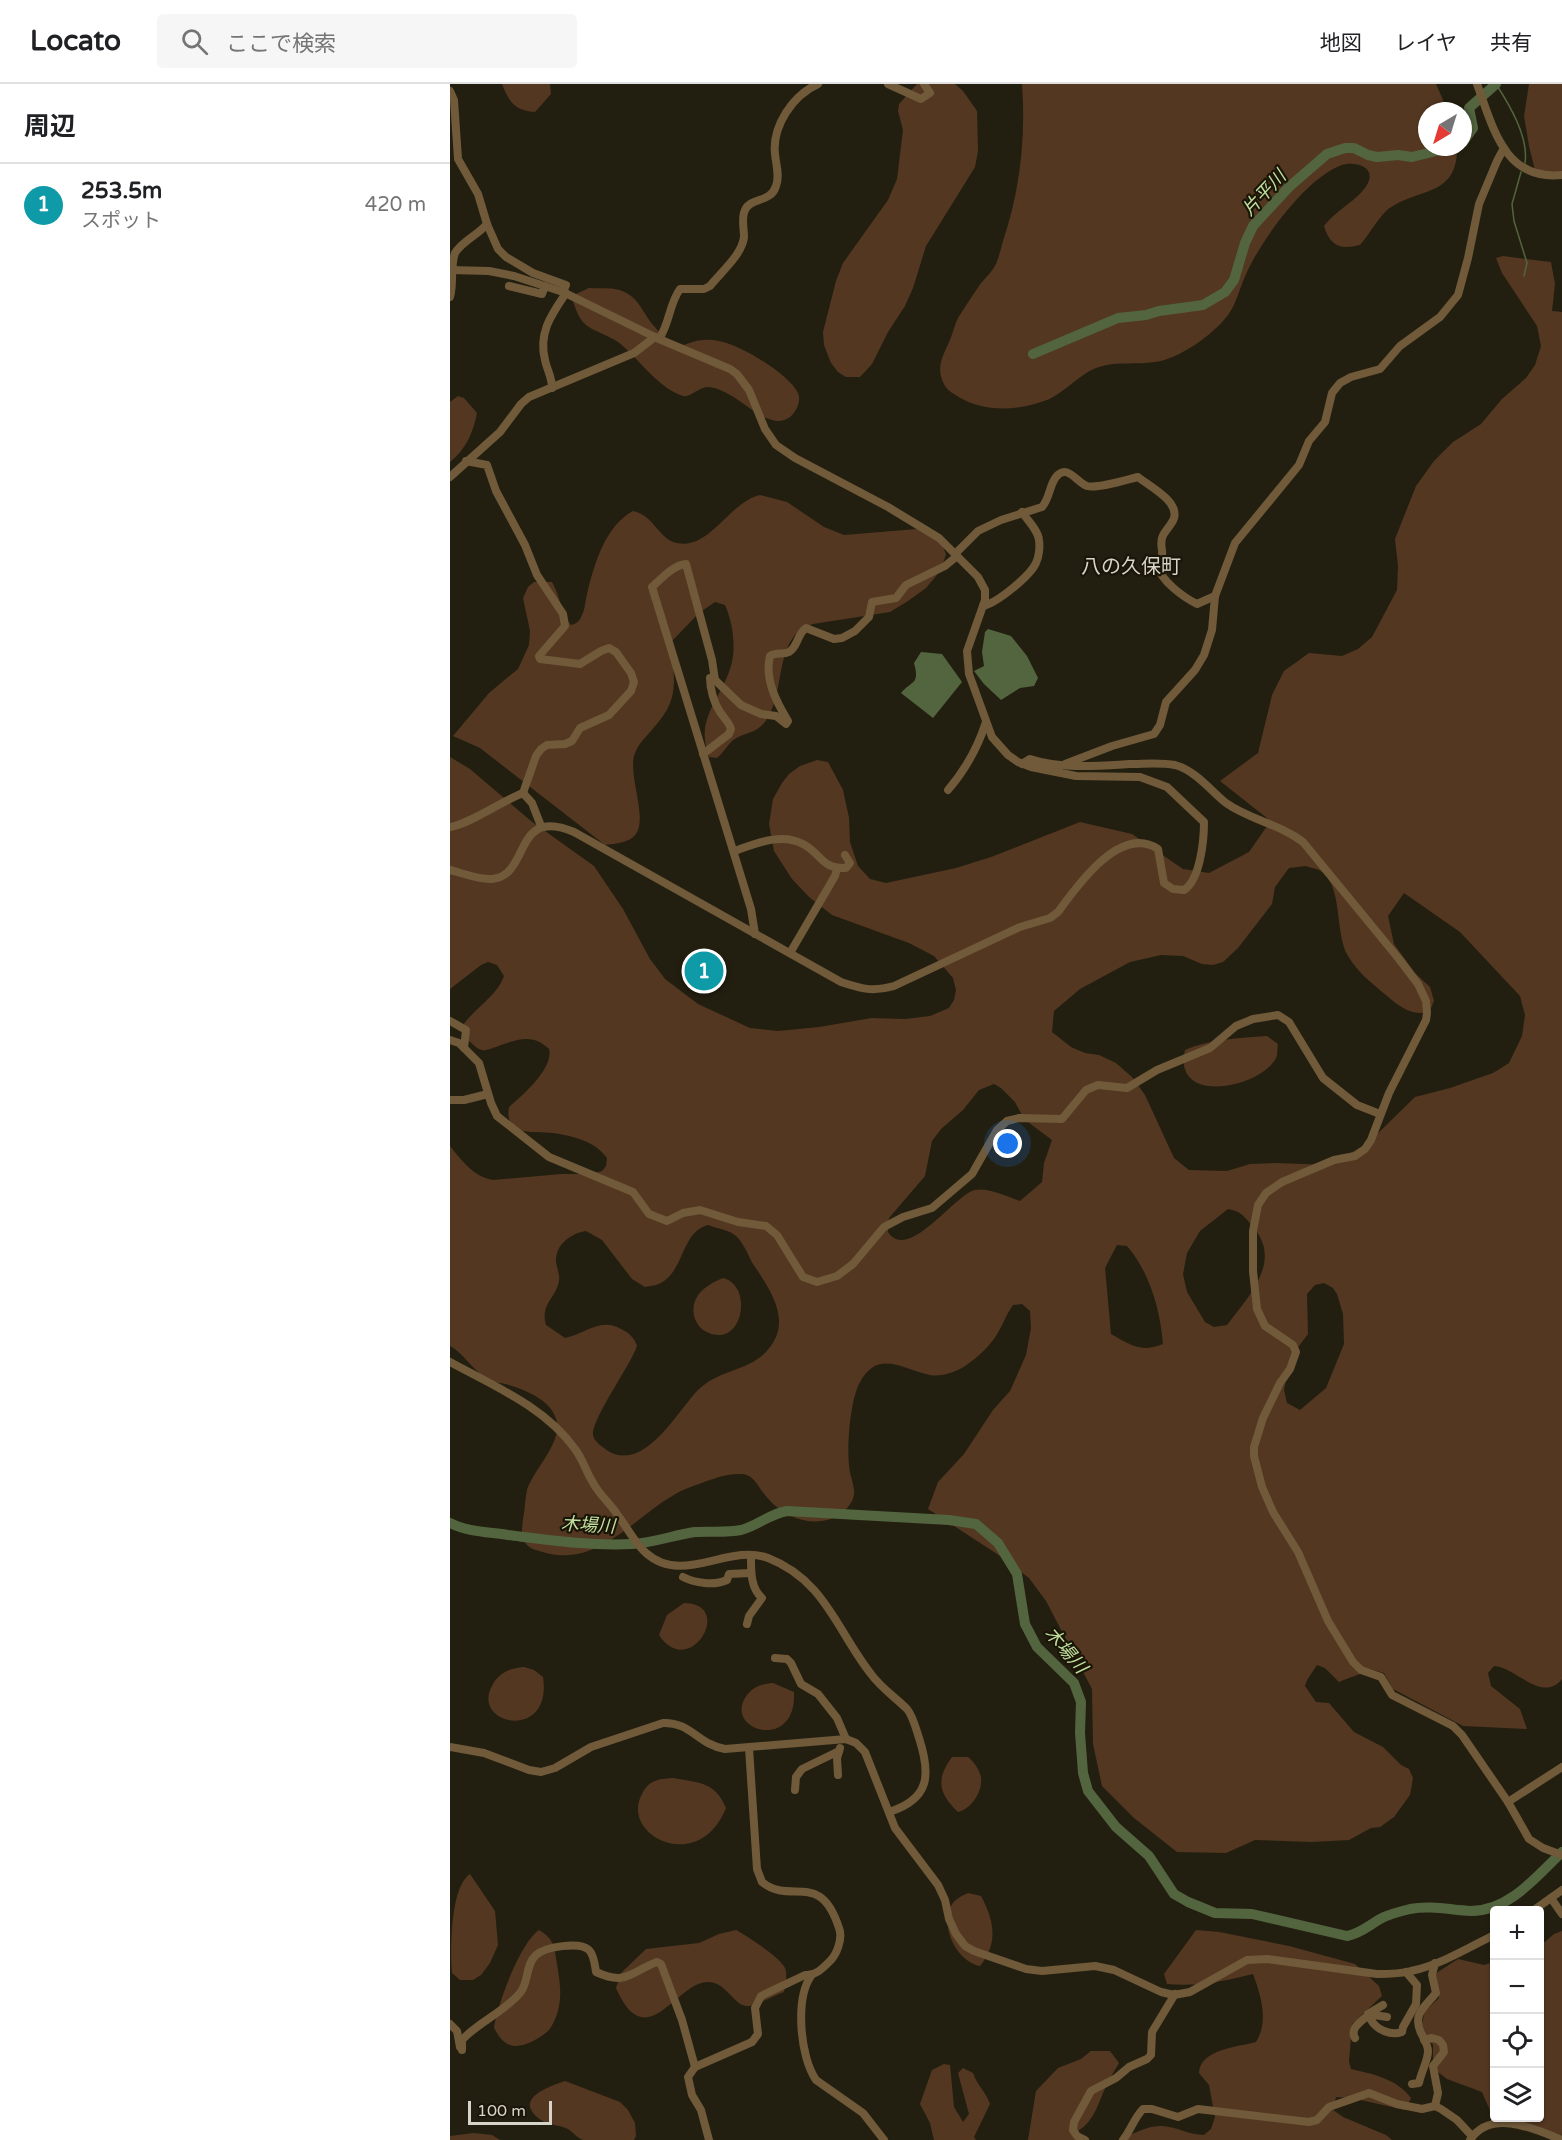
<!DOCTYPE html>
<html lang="ja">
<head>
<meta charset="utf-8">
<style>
	:root { --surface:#fff; --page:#f6f6f6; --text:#202124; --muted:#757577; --line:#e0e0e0; --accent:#0b8043 }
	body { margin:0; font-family:"Varela Round","Noto Sans JP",sans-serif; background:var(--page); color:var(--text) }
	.controls { position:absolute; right:18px; bottom:18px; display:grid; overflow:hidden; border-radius:6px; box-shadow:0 2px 4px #0004 }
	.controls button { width:54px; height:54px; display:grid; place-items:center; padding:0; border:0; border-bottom:2px solid var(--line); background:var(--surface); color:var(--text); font:30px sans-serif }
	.compass { position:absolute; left:968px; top:18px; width:54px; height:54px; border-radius:50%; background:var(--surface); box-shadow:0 2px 4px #0004; rotate:218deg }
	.scale { position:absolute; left:18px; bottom:15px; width:84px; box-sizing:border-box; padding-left:6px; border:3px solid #d7d4ca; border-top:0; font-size:16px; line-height:21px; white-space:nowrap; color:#d7d4ca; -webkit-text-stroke:4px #1a1507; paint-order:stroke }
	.you { position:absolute; left:558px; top:1060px; width:21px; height:21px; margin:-15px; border:4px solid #fff; border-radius:50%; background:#1a73e8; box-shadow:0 0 0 9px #1a73e833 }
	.badge { display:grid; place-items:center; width:39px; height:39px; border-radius:50%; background:var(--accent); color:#fff; font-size:20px; font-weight:700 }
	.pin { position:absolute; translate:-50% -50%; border:3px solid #fff; box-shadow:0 2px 6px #0006 }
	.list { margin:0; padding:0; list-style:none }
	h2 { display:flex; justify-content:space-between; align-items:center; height:78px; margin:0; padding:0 24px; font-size:26px }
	h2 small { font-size:20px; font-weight:400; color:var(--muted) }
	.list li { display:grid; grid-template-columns:39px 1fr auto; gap:18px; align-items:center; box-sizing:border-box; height:84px; padding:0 24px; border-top:2px solid var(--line) }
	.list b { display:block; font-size:22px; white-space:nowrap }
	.list p { margin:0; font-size:20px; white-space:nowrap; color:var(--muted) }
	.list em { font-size:20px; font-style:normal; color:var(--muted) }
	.icon { flex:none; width:33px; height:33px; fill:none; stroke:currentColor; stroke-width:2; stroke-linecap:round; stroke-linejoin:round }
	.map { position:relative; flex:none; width:1112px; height:2056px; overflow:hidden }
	header { display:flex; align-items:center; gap:36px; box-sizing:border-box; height:84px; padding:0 30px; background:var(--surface); border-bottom:2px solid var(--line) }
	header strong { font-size:28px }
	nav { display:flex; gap:33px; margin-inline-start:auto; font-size:21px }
	.search { width:420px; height:54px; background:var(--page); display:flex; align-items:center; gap:15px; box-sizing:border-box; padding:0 21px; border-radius:6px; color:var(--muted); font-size:22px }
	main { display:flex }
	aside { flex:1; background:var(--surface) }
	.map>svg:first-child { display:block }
	.green { fill:#533721; fill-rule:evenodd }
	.water { fill:#53653f }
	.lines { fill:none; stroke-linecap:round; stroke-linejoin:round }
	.stream { stroke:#53653f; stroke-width:1.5 }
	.river { stroke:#53653f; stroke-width:10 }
	.minor { stroke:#705a3a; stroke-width:8 }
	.labels { text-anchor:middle; stroke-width:4.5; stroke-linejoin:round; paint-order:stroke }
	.water-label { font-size:18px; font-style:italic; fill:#c0e09f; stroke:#1a1507 }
	.quarter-label { font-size:20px; fill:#d7d4ca; stroke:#1a1507 }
</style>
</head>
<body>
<header>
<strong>Locato</strong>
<div class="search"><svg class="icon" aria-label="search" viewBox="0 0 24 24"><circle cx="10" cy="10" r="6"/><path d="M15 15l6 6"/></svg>ここで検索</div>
<nav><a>地図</a><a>レイヤ</a><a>共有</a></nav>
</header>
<main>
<aside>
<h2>周辺<small></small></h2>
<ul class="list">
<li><span class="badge" style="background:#0f9aa8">1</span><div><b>253.5m</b><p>スポット</p></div><em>420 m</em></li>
</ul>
</aside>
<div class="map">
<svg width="1112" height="2056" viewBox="0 0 1112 2056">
	<rect width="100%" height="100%" fill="#231f10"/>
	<g class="green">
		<path d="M52 0H100L101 10 85 28C65 27 59 18 52 0Z"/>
		<polygon points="467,0 505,0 513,7 527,27 528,67 525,83 476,162 463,204 455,222 438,248 422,280 410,293 396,293 388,288 381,279 374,261 373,248 386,197 393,179 438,116 447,95 453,46 448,27 449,20"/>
		<path d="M572 0H986L998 27H977V63H1007C1008 115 965 103 936 127 926 137 919 151 910 161 890 166 880 162 874 142 886 126 910 115 918 99 926 82 904 77 892 81 857 93 812 155 797 188 790 202 787 219 778 231 763 251 729 275 705 278 686 281 667 277 649 283 630 289 616 308 597 316 568 327 534 329 507 312 502 309 496 305 494 300 485 283 494 270 500 256 503 248 505 240 508 234 515 223 522 212 529 202 534 195 542 188 546 180 549 173 551 164 553 157 570 106 576 54 572 0Z"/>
		<polygon points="1079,0 1112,0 1112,89 1086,90 1079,62 1074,32"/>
		<path d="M1053 172 1101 178 1105 200 1102 227 1112 228V1595C1092 1620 1064 1582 1044 1582L1038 1589 1041 1602 1070 1625 1077 1645 1013 1642 943 1605 934 1589 920 1585C910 1591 900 1593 889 1598L875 1584 867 1581 857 1596 855 1602 866 1618 879 1619 904 1648 933 1663 951 1681 959 1685 963 1694 960 1711 944 1733 930 1743 921 1744 899 1756 861 1758 805 1756 776 1769 727 1768 684 1734 652 1702 643 1660 642 1605 596 1517 579 1494 547 1470 478 1425 488 1398 514 1370 543 1326 560 1307 576 1271 581 1244 580 1227 572 1220 563 1221C555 1232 552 1244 544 1255 536 1266 523 1277 512 1284 502 1289 490 1293 480 1291 452 1285 427 1264 409 1300 400 1318 397 1362 399 1381 399 1389 405 1403 404 1409 404 1417 397 1425 392 1429 366 1447 333 1434 315 1411 308 1403 304 1390 291 1390 277 1389 262 1395 249 1400 243 1402 237 1404 231 1407 187 1429 151 1483 96 1469 91 1467 82 1466 78 1462 70 1454 72 1444 73 1435 75 1426 75 1415 77 1406 84 1384 116 1356 105 1332 98 1315 75 1306 59 1301 53 1299 46 1299 40 1296 24 1289 15 1270 0 1262V1062C12 1077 24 1093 43 1096L111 1090H142L152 1087 156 1082 157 1074C145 1057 123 1052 103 1049 83 1047 54 1053 59 1023 73 1011 104 984 99 965 83 949 67 955 46 963 42 964 37 967 32 966 26 965 19 956 14 952L13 941C25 924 47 912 54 892L47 881 38 878 31 881 0 905V673L20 685 81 737 144 782 173 825 200 875 215 895 248 920 300 944 328 947 369 943 422 934 455 935 480 932 499 924 504 916 506 906 503 894 484 872 459 859 382 831 359 813 342 795 324 767 319 740 323 715 332 699 339 690 350 682 367 676 378 678 393 706 399 734 400 758 408 782 420 795 436 799 506 784 541 773 630 738 682 750 733 785 759 789 799 768 815 745 822 738 770 697 808 669 822 611 834 587 859 569 892 572 908 565 922 553 947 506 948 482 945 455 966 402 984 377 1003 358 1031 340 1052 315 1076 294 1085 281 1091 262 1087 242 1052 189 1046 174ZM856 782C860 784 865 784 869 786 894 800 884 849 898 872 908 889 923 900 937 912 949 922 959 930 974 929L981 924 984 917 980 903 965 889 944 860 938 832 954 809 1010 848 1070 912 1075 931 1072 952 1059 979 1043 989 1000 1004 965 1013 917 1060 879 1081 826 1079 800 1080 777 1087 739 1086 724 1074 695 1011 682 993 666 979 649 971 635 969 621 963 602 948 604 927 630 905 680 878 711 871 733 872 752 880 763 881 773 878 788 864 822 820 825 803 839 784ZM544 1000 551 1004 565 1018 574 1035 602 1056 594 1079 592 1098 570 1117C558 1113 538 1103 525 1106 505 1110 458 1179 438 1148L439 1134 475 1092 482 1057 491 1045 513 1026 529 1006ZM778 1125C791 1127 795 1133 803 1143 833 1177 799 1212 777 1241L764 1243 755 1238 737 1208 733 1190 737 1169 750 1147ZM258 1141C267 1145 279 1145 287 1153 294 1160 298 1171 303 1180 322 1208 344 1240 315 1269 295 1288 270 1285 248 1306 228 1326 195 1389 158 1367 153 1363 144 1358 143 1351 141 1336 180 1282 187 1262 184 1253 179 1249 171 1245 150 1233 135 1250 115 1254L96 1241C90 1220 106 1214 109 1197 110 1191 107 1184 106 1178 105 1161 121 1149 136 1147L152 1156 182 1195 195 1203C201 1202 209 1201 214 1197 235 1182 232 1148 258 1141ZM667 1161 677 1162C700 1189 710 1225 713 1260 690 1269 681 1261 661 1250L655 1184ZM874 1199 883 1204 887 1210 893 1230 894 1260 876 1304 850 1326 837 1319 834 1306 840 1274 858 1250 857 1210 865 1201Z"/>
		<path d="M139 204C149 205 163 203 172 207 189 213 193 230 204 242 211 251 220 257 230 263 242 257 255 254 269 257 289 260 339 290 348 309 351 315 348 324 343 330 325 351 295 318 280 311 273 307 265 303 258 303 247 303 240 316 230 311 204 300 189 274 168 258 158 251 145 248 136 241 129 235 126 226 123 217L126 210Z"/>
		<path d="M8 312 14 314 27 329C23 349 16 365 0 378V318Z"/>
		<path d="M310 411 337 418 374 443 394 451 467 445 491 459 496 470 491 486 476 504 458 517 440 528 363 540C323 552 337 604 317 635 307 651 294 647 282 657 277 662 273 669 267 674L259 673C245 635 269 618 280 585 287 566 283 539 275 521L265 518 249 529 222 557C222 588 231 610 210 636 203 646 189 658 185 669 176 691 202 740 182 754 175 759 163 760 155 761L30 664 3 652 39 609 68 585 79 561 80 547 73 514 78 503 84 498H102C110 511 111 530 121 541 126 540 129 538 131 533 135 527 135 518 137 510 144 481 155 442 183 427 204 431 209 456 227 459 260 466 279 418 310 411Z"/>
		<path d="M817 952 828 960C827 964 828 970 826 974 812 1003 722 1023 735 966 760 955 789 954 817 952Z"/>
		<path d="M273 1194C305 1202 292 1270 253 1246 249 1243 247 1239 245 1235 238 1214 255 1201 273 1194Z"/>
		<path d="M234 1519C286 1520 239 1597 209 1551L217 1531Z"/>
		<path d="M74 1583 84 1586 93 1593C103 1659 18 1641 43 1600 50 1588 61 1584 74 1583Z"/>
		<path d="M323 1599 344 1608C347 1668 275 1647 295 1614 302 1603 311 1600 323 1599Z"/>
		<path d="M502 1673H518C524 1678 529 1685 531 1693 533 1708 521 1725 508 1728 488 1709 486 1695 502 1673Z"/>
		<path d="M223 1694C248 1699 265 1697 276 1724 249 1792 169 1751 192 1710 199 1696 208 1695 223 1694Z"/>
		<path d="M20 1790 45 1827 48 1861 40 1879 31 1891 23 1896H10L2 1889C0 1867 0 1803 20 1790Z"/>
		<path d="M518 1809 531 1812C544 1836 549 1859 530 1882 508 1878 491 1846 500 1824 503 1816 511 1812 518 1809Z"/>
		<path d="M89 1846C105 1856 104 1862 107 1880 109 1894 112 1908 109 1922 108 1929 103 1942 98 1947 89 1955 71 1965 60 1961 52 1958 48 1951 44 1944 47 1921 70 1859 89 1846Z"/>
		<path d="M286 1846C297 1852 331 1874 335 1884 338 1892 335 1901 334 1908 325 1911 307 1921 299 1922 284 1924 277 1897 257 1898 226 1899 196 1973 166 1904L171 1889 196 1865 249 1859 269 1850Z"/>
		<path d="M746 1846 769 1848 839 1862 905 1880 929 1902 932 1912 902 1940 899 1978 901 1985C923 1990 947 1995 961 2014L955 2026 902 2014 886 2013 883 2026 893 2033 936 2051 942 2056H669C681 2051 698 2041 711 2042 726 2042 738 2051 754 2051L761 2045 765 2033 759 2001 749 1989C750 1965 788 1963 806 1958 819 1937 811 1912 803 1890 776 1897 746 1903 717 1900L714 1890Z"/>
		<polygon points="1112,1847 1112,2051 1050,2034 1090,2034 1090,1862 1104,1850"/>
		<polygon points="1008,1875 1034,1881 1044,1878 1044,2032 1042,2031 1032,2008 997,1995 988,1988 983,1974 983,1961 971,1944 975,1927 989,1914 985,1890"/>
		<path d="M641 1967H660L669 1979C663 1989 657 1999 653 2009 646 2026 642 2039 625 2049L632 2056H578L586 2007 608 1984 631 1975Z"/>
		<path d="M494 1980 500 1981 504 2023 513 2038 519 2030 508 1989 513 1984 523 1989C527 2001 536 2008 540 2020L524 2053 526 2056H484L480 2039 470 2020 482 1986Z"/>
		<path d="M115 1997 170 2018 178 2026 185 2039 186 2052 184 2056C172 2056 142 2056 133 2056 127 2054 123 2048 118 2045 110 2041 98 2041 91 2036 62 2015 98 2003 115 1997Z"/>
		<polygon points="24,2049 42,2051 50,2056 0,2056 0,2052"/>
	</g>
	<g class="water">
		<polygon points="538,545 561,552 577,572 588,594 584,602 570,604 551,616 534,600 524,587 534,582 532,568 535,548"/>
		<path d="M471 568 492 570 512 598 483 634 451 609C462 596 470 601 464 579Z"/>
	</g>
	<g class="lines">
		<g class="stream">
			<path d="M1046 0C1059 20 1079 53 1075 79"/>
			<polyline points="1071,88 1062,120 1064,137 1077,179 1074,192"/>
		</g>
		<g class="river">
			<polyline points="1013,58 1023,44 1019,24 1046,0"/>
			<polyline points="583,270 668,234 696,231 709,227 753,221 775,208 784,196 795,159 803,142 839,103 877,70 895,64 904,64 918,71 927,73 948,71 962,73 1002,63"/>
			<path d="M0 1439C17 1448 39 1448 58 1451 99 1456 140 1462 182 1460 203 1459 224 1451 245 1448 260 1447 276 1449 291 1446 309 1441 317 1431 337 1427L499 1436 526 1440 548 1459 567 1490 575 1540 587 1563 624 1599 631 1618 630 1649 633 1689 638 1707 666 1743 699 1772 724 1810 738 1818 765 1829 802 1830 897 1852C912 1849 920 1840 934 1833 941 1830 952 1827 960 1825 981 1821 1000 1826 1021 1827 1059 1827 1086 1793 1112 1768"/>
		</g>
		<g class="minor">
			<polyline points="438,0 471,15 480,9 474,0"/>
			<path d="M1027 0C1043 43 1054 97 1112 91"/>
			<polyline points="0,7 4,16 8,75 28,110 37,140 48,165 56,173 83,189 116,201 113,208"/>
			<path d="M0 186 39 187 64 192 113 208 209 255 280 285 287 290 299 306 315 345 326 361 345 374 438 423 489 454 528 493 535 506V516L517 567 519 590 542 653 558 671 568 678 581 683 626 692 690 693 717 703 754 738C754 757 750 796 734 806L723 805 714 799 708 765C670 740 627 802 608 828L600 834 570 843 444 902C422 908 412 905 391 898L124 748C62 722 81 792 42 795 29 796 12 789 0 786"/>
			<polyline points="59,202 92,210 95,202"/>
			<path d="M0 213C4 199 0 182 5 169 12 157 28 151 37 140"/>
			<path d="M209 255C220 239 219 220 230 205H254L260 202C271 188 292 171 294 153 294 144 291 134 295 126 301 113 321 119 326 102 330 92 326 81 325 70 322 42 343 11 368 0"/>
			<path d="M102 304C102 293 97 286 95 276 88 248 102 230 116 209"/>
			<polyline points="0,393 50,348 71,320 79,313 184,269 205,253"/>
			<path d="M533 522C547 519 580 492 586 479 589 473 590 463 589 456 588 446 577 436 572 428"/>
			<path d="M253 670 279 650 281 645C279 638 274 634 270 628 264 619 260 605 260 594L265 596"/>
			<path d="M572 680 580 675C611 685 646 682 679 680 694 680 710 678 725 681 746 687 760 706 776 719 800 736 830 740 853 758L949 875 968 900 976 917 977 929 976 936 939 1009 921 1056 915 1065 905 1072 884 1076 832 1098 816 1109 808 1121 803 1147V1187L807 1225 815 1242 843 1261 846 1268 840 1285 830 1299 813 1334 804 1363V1372L812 1403 823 1428 848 1468 878 1537 903 1578 911 1586 931 1593 942 1611 1003 1642 1012 1651 1058 1718 1079 1755 1093 1764 1112 1771"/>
			<polyline points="615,680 662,662 704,650 710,641 716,618 745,586 754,571 762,546 765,512 785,459 849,381 859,357 875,338 882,309 890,299 901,293 930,285 950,262 990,233 1008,211 1018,174 1029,120 1047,77 1054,64"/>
			<path d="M498 706C516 685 528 663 536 638"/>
			<polyline points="73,709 82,719 91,742"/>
			<path d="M0 743C20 740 52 717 73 709L86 672 91 665 97 661 115 660 122 657 130 644 159 631 181 607 184 598 181 589 166 568 159 564 151 567 130 580 90 575 89 572 115 542 113 530 87 491 75 461 46 407 37 381 16 377"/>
			<path d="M284 767C305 760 331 748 353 760 372 770 371 785 396 784L400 779 395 771"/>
			<path d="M305 850 301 825 202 503C211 495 223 481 236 480L262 576 265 596 291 621 311 630 326 632 336 640 338 637C327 619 314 595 320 572 326 568 333 571 339 568 348 563 347 550 356 544L384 555 392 554 405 547 419 533 422 518 446 514 456 501 495 482 506 473 507 468 528 447 551 436 592 423C600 414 599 402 606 393 617 379 626 398 637 402 647 405 676 396 688 393 699 402 729 417 724 434 722 441 714 447 712 454 709 467 717 466 707 481 711 497 733 513 747 520L765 512"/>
			<polyline points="340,869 385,792 387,785"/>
			<polyline points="0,937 16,946 14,964"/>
			<polyline points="0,956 9,959 29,979 41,1019 47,1032 99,1073 183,1108 199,1130 217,1137 233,1129 250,1126 288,1138 316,1142 327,1151 353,1193 367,1198 387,1192 403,1180 434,1143 453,1133 482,1124 522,1090 547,1046 557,1037 569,1034 612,1035 636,1006 648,1001 677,1004 707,986 760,964 786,942 803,935 828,931 839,938 873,994 907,1021 930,1030"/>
			<polyline points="0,1016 14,1016 38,1010"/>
			<path d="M0 1278C44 1302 95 1323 125 1365 132 1374 136 1387 142 1397 149 1411 161 1420 169 1433 178 1445 185 1459 196 1469 233 1502 278 1459 318 1474 375 1496 387 1547 421 1590 431 1604 445 1613 457 1625 463 1632 466 1645 469 1654 481 1691 480 1715 439 1728"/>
			<path d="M233 1493C245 1499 264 1502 277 1496L279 1490 301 1489"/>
			<path d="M297 1540 299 1532 312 1514C300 1504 301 1485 301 1471"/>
			<polyline points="325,1574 337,1575 341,1579 351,1600 368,1610 387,1634 396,1655"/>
			<path d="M0 1663 34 1669 79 1686 91 1688 105 1684 141 1663 213 1639C241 1638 247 1660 275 1665L396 1655 406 1659 415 1668 445 1744 488 1801 495 1816 499 1835 506 1850 515 1862 524 1867 576 1885 592 1887 645 1882 664 1886 711 1908 724 1911 740 1908 797 1876 817 1875 927 1890C938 1890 950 1890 961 1887 990 1881 1018 1864 1044 1851"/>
			<polyline points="388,1691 387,1674 390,1664"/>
			<polyline points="345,1706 346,1693 352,1685 389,1667"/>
			<polyline points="1058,1718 1112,1683"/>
			<polyline points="1101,1814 1112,1830"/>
			<polyline points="1084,1826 1112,1806"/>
			<path d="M361 1892C345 1915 350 1973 366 1996L413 2029 434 2056"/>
			<polyline points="918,1930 933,1921"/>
			<path d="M937 1933 924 1931 921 1936C927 1946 941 1952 952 1948L953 1943 966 1920 967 1901 956 1888"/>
			<polyline points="0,1940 7,1947 10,1963"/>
			<path d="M905 1954C900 1945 909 1939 916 1933L922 1934"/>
			<polyline points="974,1956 982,1954 989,1956 993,1961 994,1968 983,1982 988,2009 985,2022"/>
			<path d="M12 1966V1956L15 1953C31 1937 55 1927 70 1909 79 1899 75 1881 86 1871 95 1863 130 1857 139 1866 144 1871 145 1881 146 1888 177 1902 180 1888 207 1878L211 1880 232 1936 245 1983"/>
			<path d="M962 2000 969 1999C971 1988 978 1977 978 1967 978 1961 974 1955 971 1949 962 1930 975 1923 986 1909L982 1891 985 1879"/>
			<path d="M259 2056 251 2026 242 2011 238 1993 245 1983 302 1958 308 1950 305 1924 311 1912 355 1891C365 1892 372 1885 379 1878 387 1871 393 1854 389 1844 370 1785 342 1822 312 1798L307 1785 299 1664"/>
			<polyline points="635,2056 627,2052 623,2046 624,2038 641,2007 666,1994 679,1983 697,1975 701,1971 702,1948 725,1910"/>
			<path d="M673 2056C681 2046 684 2034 693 2025H702L728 2033 748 2025 859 2038 867 2036 879 2023 919 2009 947 2020 972 2025 985 2022 991 2025 1007 2036 1022 2052"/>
			<path d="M1020 2056C1041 2024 1085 2045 1112 2056"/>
		</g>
	</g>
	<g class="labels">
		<g class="water-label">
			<text transform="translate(814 109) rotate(-47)" y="6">片平川</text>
			<text transform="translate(138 1441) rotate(3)" y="6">木場川</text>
			<text transform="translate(616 1566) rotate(50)" y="6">木場川</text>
		</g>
		<g class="quarter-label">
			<text x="681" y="489">八の久保町</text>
		</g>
	</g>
</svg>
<div class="controls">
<button>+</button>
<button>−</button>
<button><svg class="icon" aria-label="locate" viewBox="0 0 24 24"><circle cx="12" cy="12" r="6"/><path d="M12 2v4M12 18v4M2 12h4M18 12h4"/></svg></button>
<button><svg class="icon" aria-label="layers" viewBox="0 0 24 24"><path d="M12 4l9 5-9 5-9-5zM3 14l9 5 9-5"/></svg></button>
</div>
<svg class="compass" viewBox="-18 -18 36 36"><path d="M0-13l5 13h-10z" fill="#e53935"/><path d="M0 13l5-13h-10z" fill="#757577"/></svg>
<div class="scale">100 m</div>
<div class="you"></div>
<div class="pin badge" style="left:254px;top:887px;background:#0f9aa8">1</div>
</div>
</main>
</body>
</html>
